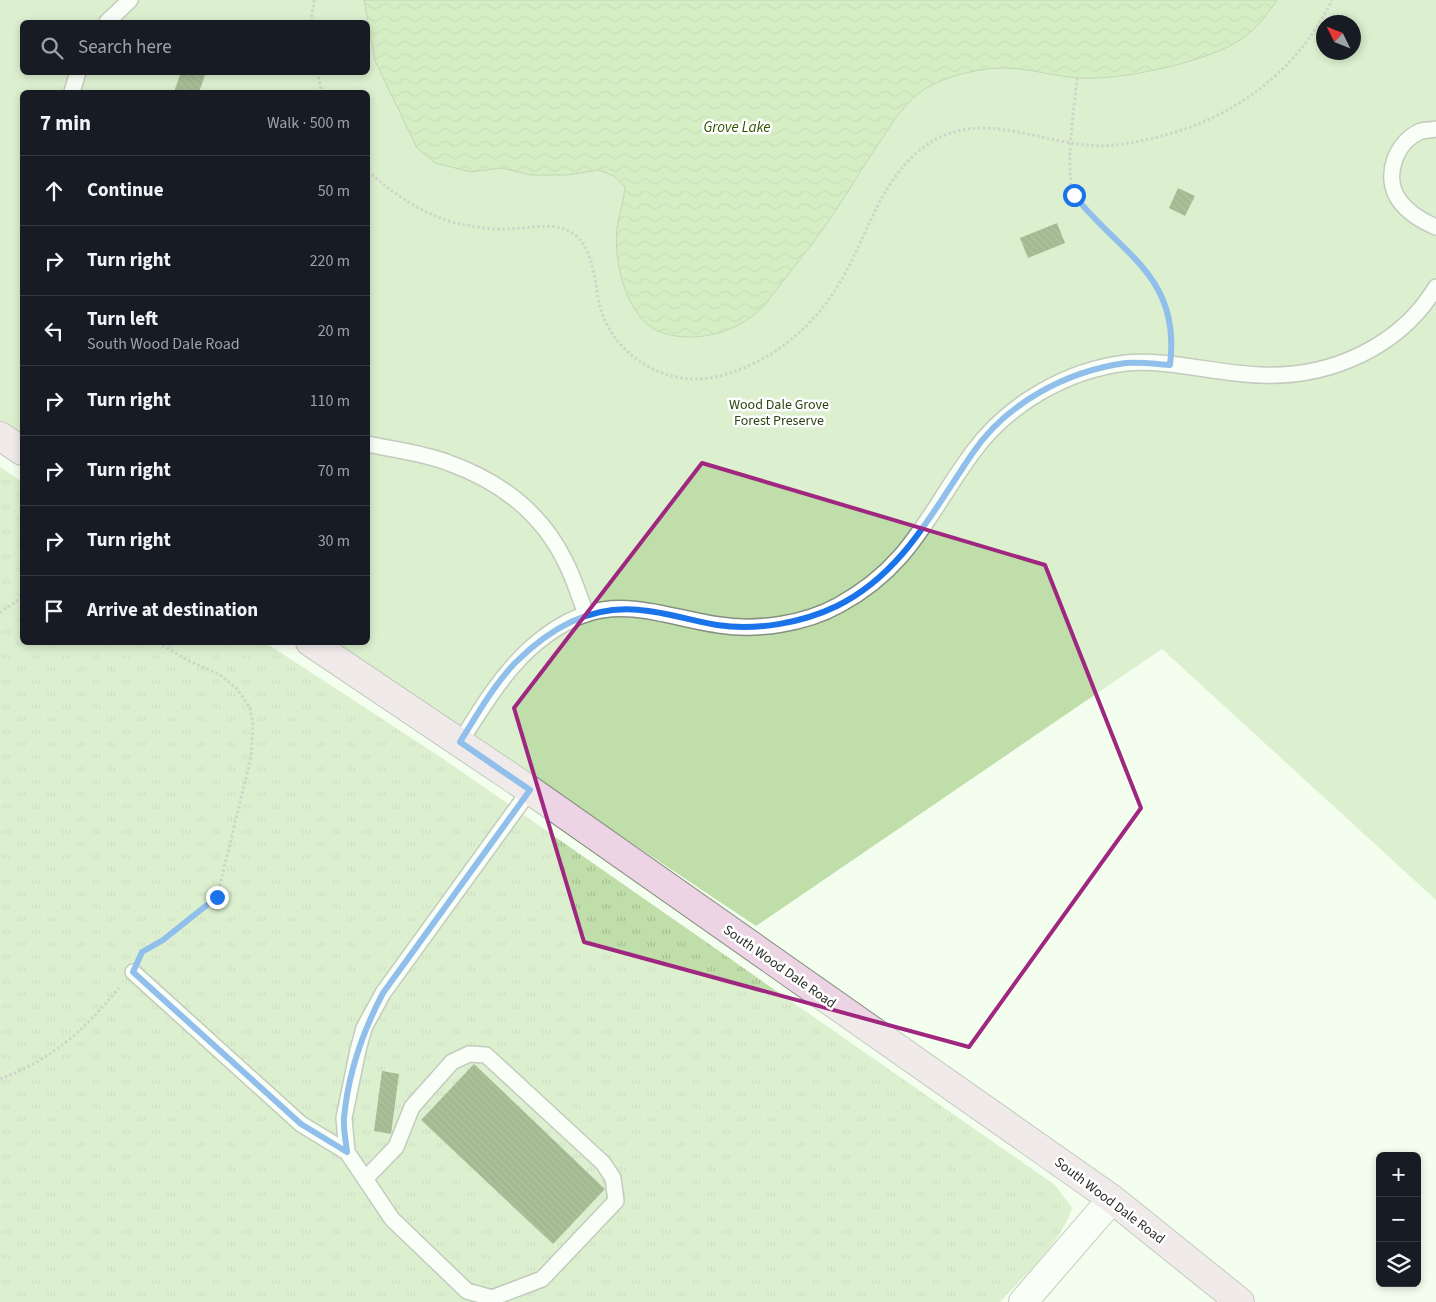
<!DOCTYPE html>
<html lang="en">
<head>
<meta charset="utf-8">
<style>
	:root { --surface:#171b24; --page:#242831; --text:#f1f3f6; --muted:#9ea1a6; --line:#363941 }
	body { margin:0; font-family:"Source Sans 3",sans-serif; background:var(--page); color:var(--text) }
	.controls { position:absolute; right:15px; bottom:15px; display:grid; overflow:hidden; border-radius:8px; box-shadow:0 2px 8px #0003 }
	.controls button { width:45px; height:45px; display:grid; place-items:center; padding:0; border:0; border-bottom:1px solid var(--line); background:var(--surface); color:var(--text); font:25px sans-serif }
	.compass { position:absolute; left:1316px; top:15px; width:45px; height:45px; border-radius:50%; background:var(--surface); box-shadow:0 2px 8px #0003; rotate:313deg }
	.stop { position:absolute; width:15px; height:15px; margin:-11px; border:4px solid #1a73e8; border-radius:50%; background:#fff }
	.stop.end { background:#1a73e8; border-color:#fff; box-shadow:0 1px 5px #0008 }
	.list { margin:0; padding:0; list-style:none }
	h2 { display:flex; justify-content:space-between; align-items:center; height:65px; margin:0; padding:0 20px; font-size:21px }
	h2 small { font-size:16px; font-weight:400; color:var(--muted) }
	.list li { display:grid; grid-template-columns:32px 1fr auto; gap:15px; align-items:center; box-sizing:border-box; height:70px; padding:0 20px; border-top:1px solid var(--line) }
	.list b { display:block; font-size:19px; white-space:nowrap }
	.list p { margin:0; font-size:16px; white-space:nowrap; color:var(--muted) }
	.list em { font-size:16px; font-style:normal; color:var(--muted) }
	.icon { flex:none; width:28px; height:28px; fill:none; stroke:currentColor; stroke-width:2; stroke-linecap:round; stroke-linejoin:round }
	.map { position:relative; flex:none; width:1436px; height:1302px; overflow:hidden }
	.search { position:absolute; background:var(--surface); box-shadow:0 2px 8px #0003; left:20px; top:20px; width:350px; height:55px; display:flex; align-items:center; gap:12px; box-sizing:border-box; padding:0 18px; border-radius:8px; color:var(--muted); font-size:19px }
	.panel { position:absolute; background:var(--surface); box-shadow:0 2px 8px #0003; left:20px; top:90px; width:350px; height:555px; border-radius:8px }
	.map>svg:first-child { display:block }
	.grass { fill:url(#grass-tufts) }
	.green { fill:#bfdea9; fill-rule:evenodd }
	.water { fill:url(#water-waves); stroke:#88a771 }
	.building { fill:url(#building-back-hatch) }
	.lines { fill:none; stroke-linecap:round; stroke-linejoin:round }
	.lane-casing { stroke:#868f81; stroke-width:18 }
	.street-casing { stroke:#868f81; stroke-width:30 }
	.secondary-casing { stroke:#868f81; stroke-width:30 }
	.path { stroke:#a0a79c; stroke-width:3; stroke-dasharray:2.5 2.5; stroke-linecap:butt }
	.lane { stroke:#fff; stroke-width:15 }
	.street { stroke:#fff; stroke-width:28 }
	.secondary { stroke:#ecd4e4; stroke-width:28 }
	.route { stroke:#1a73e8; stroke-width:6 }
	.marked { fill:none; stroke:#9f2780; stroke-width:4; stroke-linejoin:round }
	.labels { text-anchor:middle; stroke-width:5; stroke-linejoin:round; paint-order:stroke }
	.park-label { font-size:14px; fill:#2b4612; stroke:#fff }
	.street-label { font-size:14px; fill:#2b2e28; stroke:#fff }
	.water-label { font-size:15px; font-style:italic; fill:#2e5301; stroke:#fff }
</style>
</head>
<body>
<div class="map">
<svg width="1436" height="1302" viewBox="0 0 1436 1302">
	<defs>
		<pattern id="grass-tufts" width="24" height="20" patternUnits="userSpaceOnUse" patternTransform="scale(1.25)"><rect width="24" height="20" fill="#bfdea9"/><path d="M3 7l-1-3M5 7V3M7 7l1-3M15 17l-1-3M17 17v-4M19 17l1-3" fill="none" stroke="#a4bf91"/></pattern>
		<pattern id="water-waves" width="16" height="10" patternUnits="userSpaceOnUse" patternTransform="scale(1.25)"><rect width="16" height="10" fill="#b0db90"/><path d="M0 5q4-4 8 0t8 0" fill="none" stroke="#98bc7c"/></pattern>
		<pattern id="building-back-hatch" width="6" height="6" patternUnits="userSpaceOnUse" patternTransform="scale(1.25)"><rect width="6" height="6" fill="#41671f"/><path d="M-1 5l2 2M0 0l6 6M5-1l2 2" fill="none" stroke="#607d47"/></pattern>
	</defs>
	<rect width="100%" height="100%" fill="#f4feee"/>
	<path class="grass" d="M0 467 22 482V642L266 643 442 758 1055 1185 1072 1208C1060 1245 1025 1274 1000 1302H0Z"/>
	<path class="green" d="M0 0H1436V900L1162 649 756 926 332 643 368 642V92H22V436L0 421ZM22 22H368V72H22ZM1324 22H1354V52H1324Z"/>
	<path class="water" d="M364 0H1277C1267 15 1258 27 1243 38 1210 62 1119 81 1078 78 1053 76 1028 68 1004 68 982 68 956 74 936 83 907 96 894 121 877 146 862 168 849 191 834 213 820 235 803 255 787 276 777 289 766 305 754 315 730 334 695 342 666 334 627 324 613 263 617 228 619 214 624 201 625 187L614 176 599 170 567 175H531L501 168 471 172 435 163 417 148 375 61Z"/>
	<g class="building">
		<polygon points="181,72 206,72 199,92 174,92"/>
		<polygon points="1178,188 1195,196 1185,216 1169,208"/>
		<polygon points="1057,223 1065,243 1028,258 1020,238"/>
		<polygon points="474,1064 605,1189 553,1244 421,1120"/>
		<polygon points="382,1071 399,1074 391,1134 374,1131"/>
	</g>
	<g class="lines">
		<g class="lane-casing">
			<g id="lane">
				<polyline points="107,22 130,0"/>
				<polyline points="72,92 78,72"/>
				<path d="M1436 129C1431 130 1425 130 1421 131 1395 142 1383 177 1399 200 1408 213 1422 221 1436 227"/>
				<path d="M368 444C394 450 424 453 449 463 499 481 541 512 565 561 574 578 579 596 586 614"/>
				<path d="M460 742C477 716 493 688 514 665 532 644 559 623 586 614 630 599 675 619 719 625 757 631 805 624 839 605 911 566 928 513 973 452 1008 404 1067 370 1126 363 1169 359 1218 374 1261 375 1330 378 1400 347 1436 287"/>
				<polyline points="133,972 301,1124 347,1152"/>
				<polyline points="365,1179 396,1147 412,1107 452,1062 469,1054 486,1055 603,1163 613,1178 616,1201 542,1279 492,1298 467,1291 392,1219 347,1152 344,1118 358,1050 364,1028 383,993 530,790"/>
			</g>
		</g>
		<g class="street-casing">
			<polyline id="street" points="1023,1302 1112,1199"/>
		</g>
		<g class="secondary-casing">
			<g id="secondary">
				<polyline points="0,436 22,451"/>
				<polyline points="310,642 530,790 1112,1199 1240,1302"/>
			</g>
		</g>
		<g class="path">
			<polyline points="311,22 314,0"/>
			<polyline points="317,72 322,92"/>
			<path d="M1077 78C1075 104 1063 175 1075 196 1083 210 1097 221 1109 232 1142 262 1173 297 1173 345"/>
			<path d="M368 171C399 199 434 222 477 227 487 228 498 230 508 229 529 229 556 220 575 235 596 252 594 286 601 310 613 350 654 379 695 379 721 379 744 369 766 357 802 336 830 304 849 266 868 229 881 188 911 158 970 100 1032 144 1101 146 1115 146 1130 143 1144 140 1226 124 1295 76 1332 0"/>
			<polyline points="0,613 22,597"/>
			<polyline points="142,953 163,941 217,897 251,757 253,726 250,707 236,688 219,674 187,660 157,642"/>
			<path d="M0 1079C53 1059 84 1030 119 988"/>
		</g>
		<use href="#lane" class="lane"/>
		<use href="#street" class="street"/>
		<use href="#secondary" class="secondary"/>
	</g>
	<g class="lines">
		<path class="route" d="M217 897 163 940 142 952 133 972 301 1124 347 1152C346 1141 343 1129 344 1118 348 1074 363 1031 383 993L530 790 460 742C477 715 493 686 515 663 550 628 590 605 640 610 666 612 691 621 717 625 756 631 802 623 837 606 902 574 933 511 972 454 1006 403 1067 371 1126 363 1140 362 1156 364 1170 365 1181 275 1121 255 1074 195"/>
	</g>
	<path d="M0 0H1436V1302H0ZM702 463 1045 565 1141 808 969 1047 584 942 514 708Z" fill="#f4feee" fill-opacity=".55" fill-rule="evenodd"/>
	<path class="marked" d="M702 463 1045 565 1141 808 969 1047 584 942 514 708Z"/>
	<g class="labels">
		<g class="park-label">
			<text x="779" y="409">Wood Dale Grove<tspan x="779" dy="16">Forest Preserve</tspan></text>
		</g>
		<g class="street-label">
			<text transform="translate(780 966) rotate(35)" y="5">South Wood Dale Road</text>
			<text transform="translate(1110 1200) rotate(37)" y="5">South Wood Dale Road</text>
		</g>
		<g class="water-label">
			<text x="737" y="132">Grove Lake</text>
		</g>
	</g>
</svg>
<div class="controls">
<button>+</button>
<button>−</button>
<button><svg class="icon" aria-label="layers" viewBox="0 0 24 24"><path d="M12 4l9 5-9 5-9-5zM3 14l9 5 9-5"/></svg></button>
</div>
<svg class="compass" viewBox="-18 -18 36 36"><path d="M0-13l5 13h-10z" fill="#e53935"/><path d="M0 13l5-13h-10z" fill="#9ea1a6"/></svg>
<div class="stop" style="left:1074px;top:195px"></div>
<div class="stop end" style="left:217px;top:897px"></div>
<div class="search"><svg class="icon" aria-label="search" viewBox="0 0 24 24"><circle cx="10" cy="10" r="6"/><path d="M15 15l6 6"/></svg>Search here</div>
<section class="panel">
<h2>7 min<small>Walk · 500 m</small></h2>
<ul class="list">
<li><svg class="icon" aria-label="ahead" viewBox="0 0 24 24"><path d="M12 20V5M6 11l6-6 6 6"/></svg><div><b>Continue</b></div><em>50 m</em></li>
<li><svg class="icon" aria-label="right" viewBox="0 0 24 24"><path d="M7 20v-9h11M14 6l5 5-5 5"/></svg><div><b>Turn right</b></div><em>220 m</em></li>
<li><svg class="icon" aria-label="left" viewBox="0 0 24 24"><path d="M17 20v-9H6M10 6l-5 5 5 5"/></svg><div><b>Turn left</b><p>South Wood Dale Road</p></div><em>20 m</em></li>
<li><svg class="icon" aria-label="right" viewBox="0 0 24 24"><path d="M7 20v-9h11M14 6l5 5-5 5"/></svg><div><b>Turn right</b></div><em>110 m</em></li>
<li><svg class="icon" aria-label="right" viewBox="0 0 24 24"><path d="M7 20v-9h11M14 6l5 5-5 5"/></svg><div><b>Turn right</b></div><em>70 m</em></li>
<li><svg class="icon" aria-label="right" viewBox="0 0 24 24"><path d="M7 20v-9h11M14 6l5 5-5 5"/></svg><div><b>Turn right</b></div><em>30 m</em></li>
<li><svg class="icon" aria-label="arrive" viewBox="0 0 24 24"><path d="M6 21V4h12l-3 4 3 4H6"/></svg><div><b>Arrive at destination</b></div></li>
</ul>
</section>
</div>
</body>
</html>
